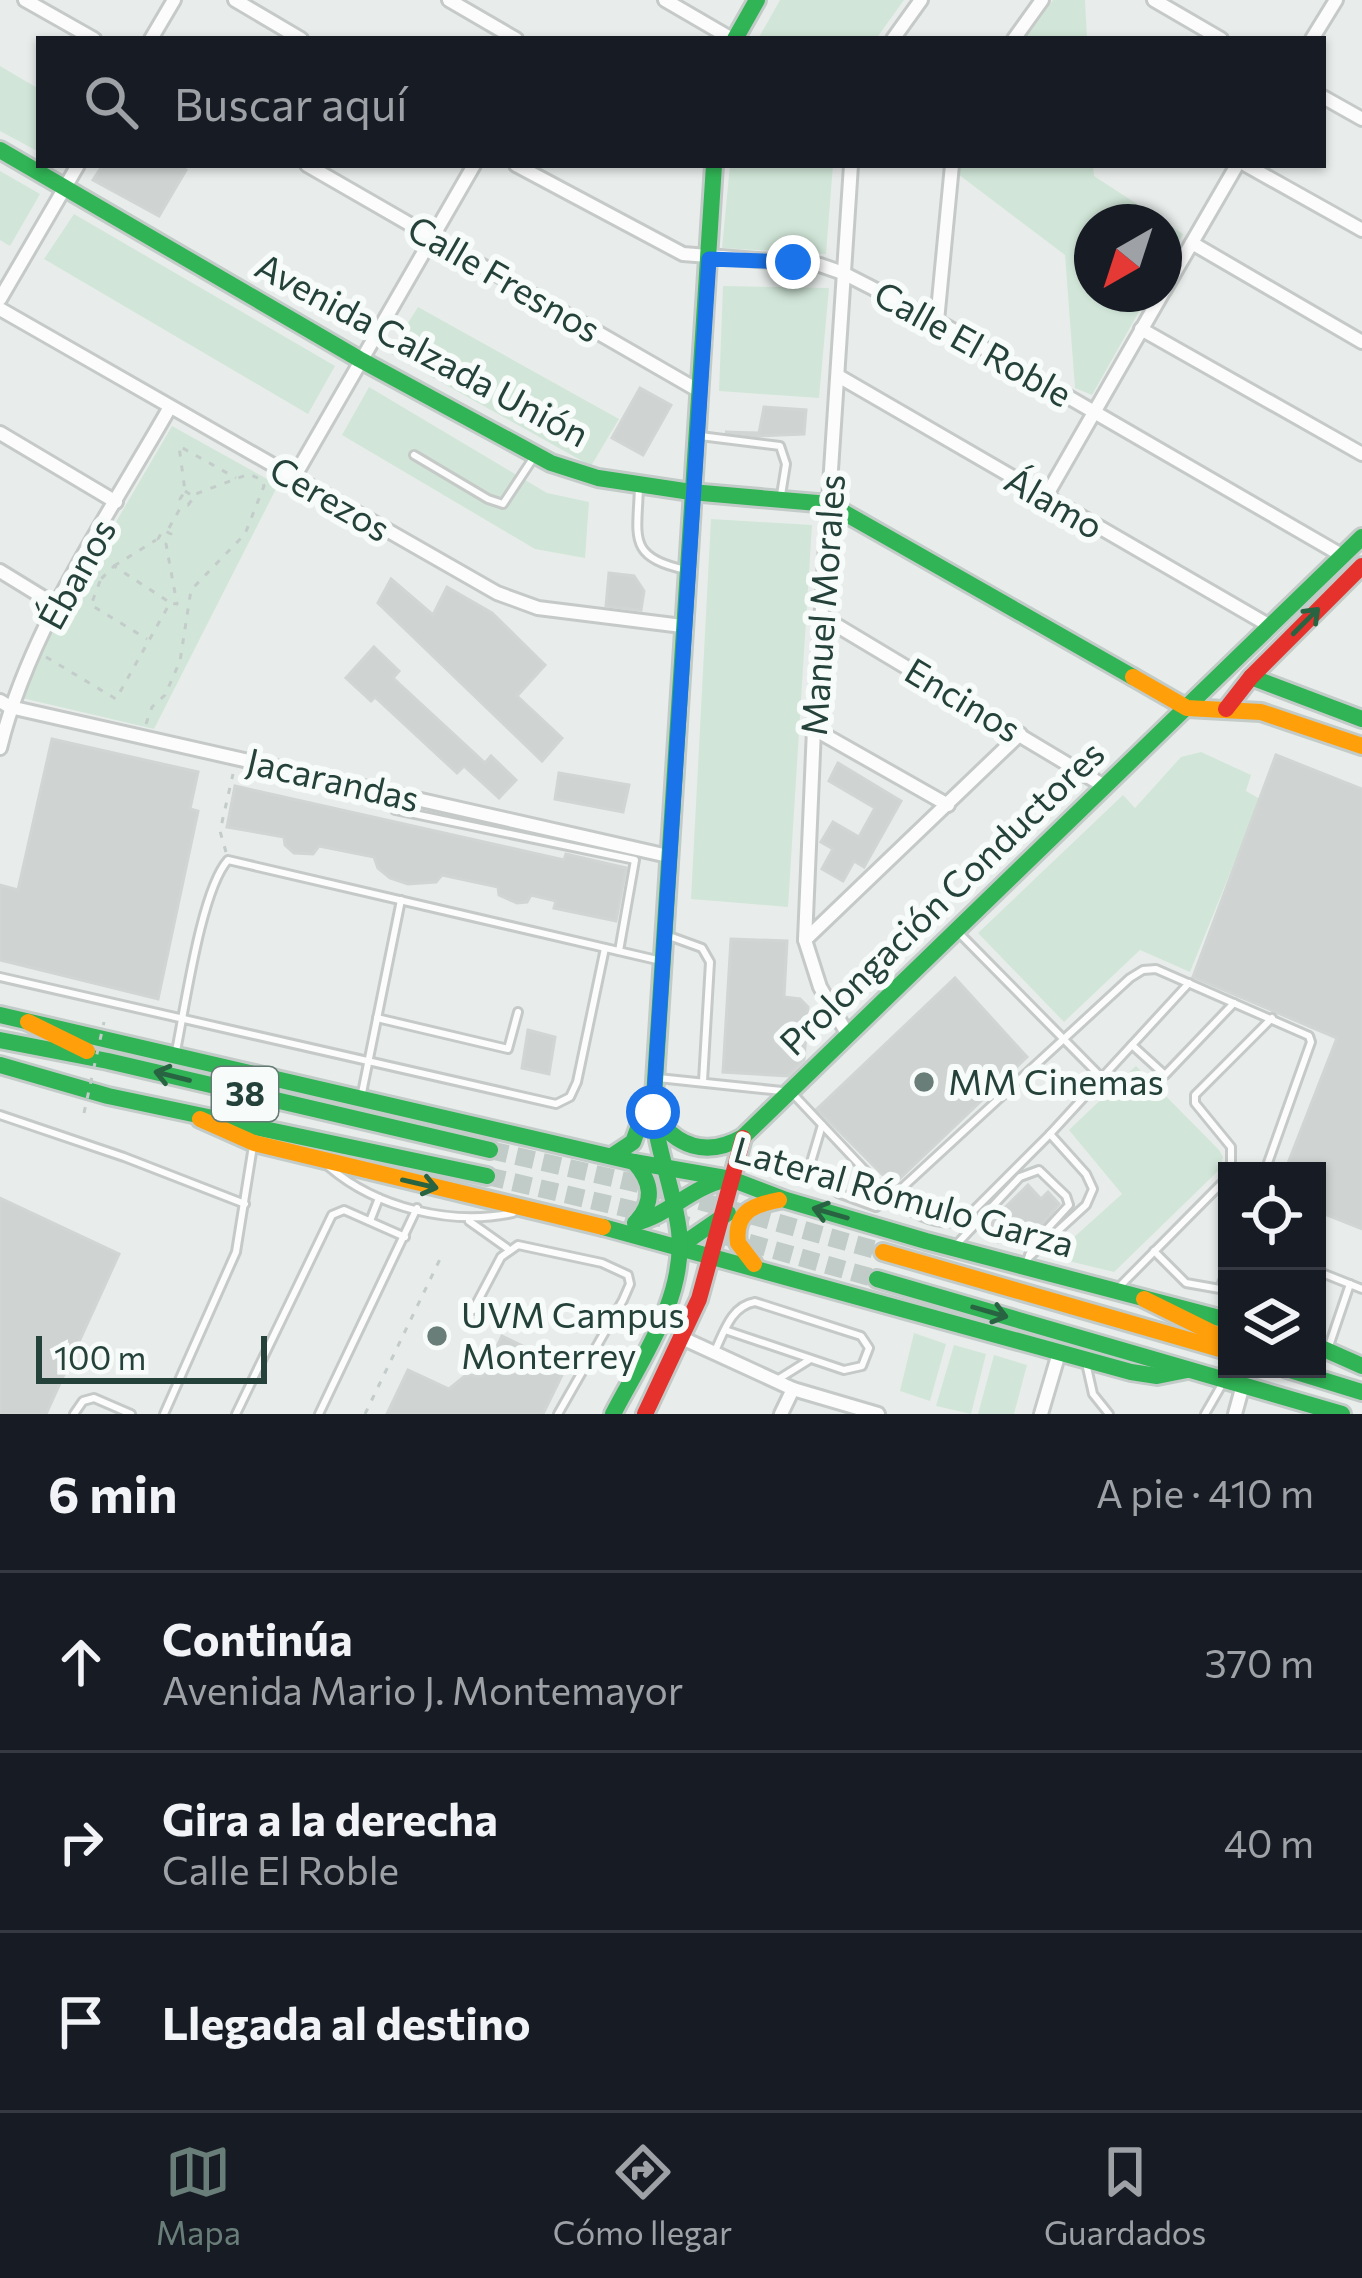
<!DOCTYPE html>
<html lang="es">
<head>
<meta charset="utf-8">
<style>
	:root { --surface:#171b24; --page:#20242c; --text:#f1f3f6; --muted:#9ea1a6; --line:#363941; --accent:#697e78 }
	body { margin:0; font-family:Commissioner,sans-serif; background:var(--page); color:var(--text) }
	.controls { position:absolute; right:36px; bottom:36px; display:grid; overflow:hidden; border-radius:0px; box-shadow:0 3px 9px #0004 }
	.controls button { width:108px; height:108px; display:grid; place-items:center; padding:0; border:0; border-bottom:3px solid var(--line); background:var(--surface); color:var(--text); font:60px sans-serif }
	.compass { position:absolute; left:1074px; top:204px; width:108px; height:108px; border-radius:50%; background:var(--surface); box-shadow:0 3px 9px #0004; rotate:219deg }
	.scale { position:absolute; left:36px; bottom:30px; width:231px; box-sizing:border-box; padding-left:12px; border:6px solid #24423a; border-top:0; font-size:33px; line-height:42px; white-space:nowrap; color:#24423a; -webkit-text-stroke:9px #f7fbf9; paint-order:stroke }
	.stop { position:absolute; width:36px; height:36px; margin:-27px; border:9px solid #1a73e8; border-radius:50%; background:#fff }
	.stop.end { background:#1a73e8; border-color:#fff; box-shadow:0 3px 12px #0008 }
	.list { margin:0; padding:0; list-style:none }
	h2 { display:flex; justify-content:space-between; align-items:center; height:156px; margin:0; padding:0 48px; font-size:51px }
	h2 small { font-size:39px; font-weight:400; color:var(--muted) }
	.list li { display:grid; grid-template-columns:78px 1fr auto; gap:36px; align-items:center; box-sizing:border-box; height:180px; padding:0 48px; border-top:3px solid var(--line) }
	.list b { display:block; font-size:45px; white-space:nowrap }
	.list p { margin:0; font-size:39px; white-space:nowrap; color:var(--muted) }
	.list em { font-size:39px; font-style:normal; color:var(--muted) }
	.icon { flex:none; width:66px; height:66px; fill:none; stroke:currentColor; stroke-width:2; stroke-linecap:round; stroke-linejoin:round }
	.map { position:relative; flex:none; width:1362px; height:1414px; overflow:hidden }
	.search { position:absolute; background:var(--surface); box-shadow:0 3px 9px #0004; left:36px; right:36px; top:36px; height:132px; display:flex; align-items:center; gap:30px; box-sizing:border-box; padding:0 42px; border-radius:0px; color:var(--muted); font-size:45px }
	.sheet { height:696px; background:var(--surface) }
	nav { display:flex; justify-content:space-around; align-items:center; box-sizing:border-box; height:168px; border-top:3px solid var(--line); background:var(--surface); font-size:33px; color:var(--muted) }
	nav a { display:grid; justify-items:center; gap:6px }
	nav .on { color:var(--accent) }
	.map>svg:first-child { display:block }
	.green { fill:#d1e6d8 }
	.building { fill:#cfd4d2; stroke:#d1d6d4; stroke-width:3 }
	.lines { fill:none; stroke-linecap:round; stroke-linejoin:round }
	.primary-tunnel { stroke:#c1cbc8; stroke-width:18; stroke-dasharray:18 9; stroke-linecap:butt }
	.lane-casing { stroke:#c5cac8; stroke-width:12 }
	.street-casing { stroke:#c5cac8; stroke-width:18 }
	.fast-casing { stroke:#c3cbc8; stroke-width:22 }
	.slow-casing { stroke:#c3cbc8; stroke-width:22 }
	.jam-casing { stroke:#c3cbc8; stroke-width:22 }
	.path { stroke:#c3ccca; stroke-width:3; stroke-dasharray:6 9; stroke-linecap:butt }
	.lane { stroke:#fcfcfc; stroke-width:6 }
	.street { stroke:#fcfcfc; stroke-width:12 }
	.fast { stroke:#30b455; stroke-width:16 }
	.slow { stroke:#ff9f0a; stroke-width:16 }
	.jam { stroke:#e5322d; stroke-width:16 }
	.path-bridge { stroke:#c3ccca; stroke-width:3; stroke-dasharray:6 9; stroke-linecap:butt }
	.oneway { stroke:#286442 }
	.route { stroke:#1a73e8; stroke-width:15 }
	.poi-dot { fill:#697e78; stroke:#f7fbf9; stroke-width:4.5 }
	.labels { text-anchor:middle; stroke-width:12; stroke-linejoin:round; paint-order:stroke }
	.shield { fill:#f7fbf9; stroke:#637a73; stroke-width:3 }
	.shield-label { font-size:33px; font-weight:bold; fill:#24423a }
	.street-label { font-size:36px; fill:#24423a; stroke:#f7fbf9 }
	.poi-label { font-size:36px; fill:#24423a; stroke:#f7fbf9; text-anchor:start }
</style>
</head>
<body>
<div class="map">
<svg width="1362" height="1414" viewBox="0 0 1362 1414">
	<rect width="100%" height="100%" fill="#e8edeb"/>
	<g class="green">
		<polygon points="780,0 904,0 876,39 758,39"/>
		<polygon points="1053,0 1085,0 1087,39 1025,39"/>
		<polygon points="0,66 39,89 39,152 0,131"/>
		<polygon points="730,165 833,165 826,254 722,248"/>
		<polygon points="958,165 1093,165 1094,176 1183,234 1164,268 1164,222 1092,222 1092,294 1149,294 1092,395 1075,388 1065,255 958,174"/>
		<polygon points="0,171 40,194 10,246 0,240"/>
		<polygon points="74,214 335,366 308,414 44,259"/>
		<polygon points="723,286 829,288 819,398 719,391"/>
		<polygon points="418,307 619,419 591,466 389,353"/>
		<polygon points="369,387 547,493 589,502 585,558 535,549 342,435"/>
		<polygon points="172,426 278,485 154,729 22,698 23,681"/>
		<polygon points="711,519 812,525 788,907 691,899"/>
		<polygon points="1201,752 1251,775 1246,791 1260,799 1190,972 1140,950 1064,1022 978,933 1123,795 1135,808 1181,757"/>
		<polygon points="1136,1066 1219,1150 1223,1157 1220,1169 1114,1272 1052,1257 1122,1194 1069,1130"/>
		<polygon points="914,1333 946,1344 930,1401 900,1391"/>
		<polygon points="954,1345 986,1354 971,1414 936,1406"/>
		<polygon points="994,1355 1027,1365 1014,1414 978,1414"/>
	</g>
	<g class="building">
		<polygon points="103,165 177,165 186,170 159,216 93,180"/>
		<polygon points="640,388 671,405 643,455 612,438"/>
		<polygon points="764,407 806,410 804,434 759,436 725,432 759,433"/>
		<polygon points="609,573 634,576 644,591 641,610 606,606"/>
		<polygon points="391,579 433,615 447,587 492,613 545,665 517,696 562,738 542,761 378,603"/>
		<polygon points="374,647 399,671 393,678 485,763 491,756 516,780 499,798 464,766 457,773 375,697 371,701 346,678"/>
		<polygon points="52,739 198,772 190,809 198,811 158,999 0,960 0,885 18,890"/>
		<polygon points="1276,755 1362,789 1362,1229 1317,1211 1317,1171 1285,1171 1337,1038 1193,977"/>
		<polygon points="838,763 901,801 864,867 854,861 843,881 822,869 833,849 821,842 833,822 859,837 875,808 829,781"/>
		<polygon points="559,773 629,785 623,812 555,799"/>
		<polygon points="235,786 564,860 566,854 626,868 616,921 554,908 556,901 531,895 527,902 517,903 499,895 498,887 442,875 436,882 408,884 390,878 378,868 374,857 319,846 313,854 294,853 285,845 284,837 227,827"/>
		<polygon points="731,939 787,941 784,997 800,999 808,1007 804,1060 788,1076 723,1072"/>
		<polygon points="955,978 1027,1057 893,1185 817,1109"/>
		<polygon points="528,1030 555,1037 549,1074 522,1068"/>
		<polygon points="1028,1185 1041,1199 1048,1192 1059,1204 1027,1243 1019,1236 1009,1245 1002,1238 998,1242 984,1228"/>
		<polygon points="0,1198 119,1254 46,1414 0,1414"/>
		<polygon points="502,1336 566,1367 543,1414 387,1414 408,1370 449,1389 466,1375 483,1376"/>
	</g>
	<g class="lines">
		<g class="primary-tunnel">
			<polyline points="490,1150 635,1183 883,1252"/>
			<polyline points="487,1176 629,1209 877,1279"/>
		</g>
		<g class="lane-casing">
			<g id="lane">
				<polyline points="700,436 780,446 786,464 781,495"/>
				<polyline points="414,455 488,499 503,504 534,457"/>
				<path d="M639 488C637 539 628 557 686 570"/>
				<polyline points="395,810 635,860 619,951"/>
				<polyline points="959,933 1102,1078"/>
				<polyline points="669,936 702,948 710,962 703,1081"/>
				<polyline points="0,977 556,1104 570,1097 577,1082 605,948"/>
				<polyline points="377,1018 508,1049 518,1012"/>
				<polyline points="1132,1045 1165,1075 1234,1003"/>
				<path d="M176 1051C185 1008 201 890 228 860L657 960"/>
				<polyline points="658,1078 782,1091"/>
				<polyline points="362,1093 401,900"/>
				<polyline points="794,1095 891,1198 1130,978 1143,970 1156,969 1309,1036 1311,1042 1265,1171"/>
				<polyline points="0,1115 124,1157 245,1204"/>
				<path d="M822 1125 811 1162 838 1193 876 1207 891 1198C911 1213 942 1232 967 1217L1050 1134 1086 1174 1093 1189 1086 1205 1028 1258 1027 1265"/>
				<polyline points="1050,1134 1189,983"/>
				<path d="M329 1167C377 1208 451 1226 513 1213"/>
				<polyline points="1231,1171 1231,1147 1195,1103 1195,1095 1272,1018"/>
				<polyline points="370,1221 379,1198"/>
				<polyline points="469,1221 507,1248"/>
				<polyline points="956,1245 1020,1177 1039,1170 1066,1196 1069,1205 1036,1241 1029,1255"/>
				<polyline points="1154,1251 1186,1283 1220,1289 1227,1270"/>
				<polyline points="1317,1271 1362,1289"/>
				<polyline points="1120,1286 1227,1178"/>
				<polyline points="473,1310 501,1257 518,1245 602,1263 628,1275 630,1284 623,1300 558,1414"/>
				<polyline points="1329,1346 1350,1284"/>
				<path d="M714 1353C724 1332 731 1306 755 1302L861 1336 869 1348 862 1366 844 1370 725 1330"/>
				<polyline points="1086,1363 1093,1394 1109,1414"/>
				<polyline points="777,1380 809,1360"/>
				<polyline points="74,1414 83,1401 94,1398 131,1414"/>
				<polyline points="164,1414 236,1252 253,1146"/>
				<polyline points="236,1414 332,1215 344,1210 405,1237"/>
				<polyline points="319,1414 417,1208"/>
				<polyline points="1205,1414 1224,1381"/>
			</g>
		</g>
		<g class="street-casing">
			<g id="street">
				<polyline points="25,0 94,39"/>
				<polyline points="235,0 301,39"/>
				<polyline points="449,0 516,39"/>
				<polyline points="665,0 732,39"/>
				<polyline points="1154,0 1221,39"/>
				<polyline points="151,39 174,0"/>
				<polyline points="893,39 921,0"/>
				<polyline points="1014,39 1042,0"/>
				<polyline points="1312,39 1336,0"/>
				<polyline points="1323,97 1362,119"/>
				<polyline points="307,165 701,392"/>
				<polyline points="516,165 683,254 820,265 843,273 937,321 1343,556"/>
				<polyline points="1246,165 1362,230"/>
				<polyline points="1192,243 1362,342"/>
				<polyline points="1164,291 1237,165"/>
				<polyline points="0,299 78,165"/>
				<polyline points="0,309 497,593 538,608 682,626"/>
				<polyline points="937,321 952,165"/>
				<polyline points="1141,329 1362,454"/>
				<polyline points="840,377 1270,626"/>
				<polyline points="0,433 116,502"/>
				<polyline points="293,479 474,165"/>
				<polyline points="1045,498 1162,294"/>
				<polyline points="0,571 57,606"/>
				<polyline points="821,616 1104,786"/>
				<polyline points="0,701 10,707 668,856"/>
				<polyline points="814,729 948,805"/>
				<path d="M0 748C29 629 110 513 170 407"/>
				<polyline points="805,940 1020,734"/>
				<polyline points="848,1035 820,987 805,940 814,729 851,165"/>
				<polyline points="682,1338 793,1389 878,1414"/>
				<polyline points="781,1414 793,1389"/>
				<polyline points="1041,1414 1059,1353"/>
				<polyline points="1235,1414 1243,1385"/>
			</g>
		</g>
		<g class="fast-casing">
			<g id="fast">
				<polyline points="735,39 757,0"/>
				<polyline points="0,150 359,359 551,463 598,478 691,492 829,504 1133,677"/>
				<polyline points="1251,677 1362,719"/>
				<polyline points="0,1015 634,1162 731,1179 786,1200 926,1241 1227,1320"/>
				<polyline points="0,1040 108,1061 490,1150"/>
				<polyline points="0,1065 108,1096 487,1176"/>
				<path d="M653 1113C676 1147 706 1158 743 1137L1362 537"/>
				<polyline points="612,1156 633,1142 648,1101"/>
				<path d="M634 1162C652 1182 655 1201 636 1222"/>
				<path d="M635 1223C668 1215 691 1188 724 1180"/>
				<polyline points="603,1227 1131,1372 1157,1376 1187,1370"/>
				<polyline points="680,1246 728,1213"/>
				<polyline points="877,1279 1342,1414"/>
				<polyline points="1317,1346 1362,1366"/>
				<polyline points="1287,1369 1362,1392"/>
				<path d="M613 1414C642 1358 686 1297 679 1231 674 1191 658 1153 653 1112L714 165"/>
			</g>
		</g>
		<g class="slow-casing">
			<g id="slow">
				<polyline points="1133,677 1187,708 1261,712 1362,746"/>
				<polyline points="28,1022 87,1051"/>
				<polyline points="200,1119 254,1143 603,1227"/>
				<polyline points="883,1252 1227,1351"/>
				<path d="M754 1264 738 1243C734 1212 753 1205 779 1200"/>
				<polyline points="1144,1299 1227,1340"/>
			</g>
		</g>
		<g class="jam-casing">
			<g id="jam">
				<polyline points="1226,709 1251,677 1362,566"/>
				<polyline points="645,1414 699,1299 743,1138"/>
			</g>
		</g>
		<g class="path">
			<polyline points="185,491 194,497 188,505 180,499 185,491 179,446 236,478"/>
			<polyline points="169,528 182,505"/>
			<polyline points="114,566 156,540"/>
			<polyline points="89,573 100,580 114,566 169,602"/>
			<polyline points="100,581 91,605 147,639"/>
			<polyline points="46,657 116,699 170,603 177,604 166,544 171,534 163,530 158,539 166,544"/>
			<polyline points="146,724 152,707 165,695 180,661 191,590 245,534 264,486 262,480 249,474 193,495"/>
			<polyline points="226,852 220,831 233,774"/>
			<polyline points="365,1414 442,1255"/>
		</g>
		<use href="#lane" class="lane"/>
		<use href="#street" class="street"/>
		<use href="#fast" class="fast"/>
		<use href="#slow" class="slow"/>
		<use href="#jam" class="jam"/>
		<polyline class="path-bridge" points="84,1113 104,1022"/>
	</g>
	<defs><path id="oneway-shaft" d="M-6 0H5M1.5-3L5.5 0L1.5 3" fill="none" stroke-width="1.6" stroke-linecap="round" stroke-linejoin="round" transform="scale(3)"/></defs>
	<g class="oneway">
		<use href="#oneway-shaft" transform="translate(1306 621) rotate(-45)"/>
		<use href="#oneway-shaft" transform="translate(172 1076) rotate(-166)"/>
		<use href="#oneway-shaft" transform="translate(420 1184) rotate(13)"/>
		<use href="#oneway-shaft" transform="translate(830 1213) rotate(-164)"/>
		<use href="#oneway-shaft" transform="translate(990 1312) rotate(16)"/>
	</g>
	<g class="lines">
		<polyline class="route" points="653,1112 709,259 793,262"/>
	</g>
	<g class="poi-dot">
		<circle cx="924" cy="1082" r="12"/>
		<circle cx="437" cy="1336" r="12"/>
	</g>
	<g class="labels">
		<rect class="shield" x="212" y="1067" width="66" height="54" rx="9"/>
		<g class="shield-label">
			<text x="245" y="1106">38</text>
		</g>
		<g class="street-label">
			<text transform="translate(504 279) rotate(30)" y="13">Calle Fresnos</text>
			<text transform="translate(973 344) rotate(29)" y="13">Calle El Roble</text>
			<text transform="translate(422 350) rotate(28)" y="13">Avenida Calzada Unión</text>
			<text transform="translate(330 499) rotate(30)" y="13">Cerezos</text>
			<text transform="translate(1054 503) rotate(30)" y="13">Álamo</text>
			<text transform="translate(77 574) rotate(-61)" y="13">Ébanos</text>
			<text transform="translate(823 605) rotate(-86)" y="13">Manuel Morales</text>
			<text transform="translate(963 700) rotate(31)" y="13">Encinos</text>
			<text transform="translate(333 780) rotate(13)" y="13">Jacarandas</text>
			<text transform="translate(942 898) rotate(-44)" y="13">Prolongación Conductores</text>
			<text transform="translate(904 1197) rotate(16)" y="13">Lateral Rómulo Garza</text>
		</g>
		<g class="poi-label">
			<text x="948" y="1095">MM Cinemas</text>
			<text x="461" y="1328">UVM Campus<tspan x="461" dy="41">Monterrey</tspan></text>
		</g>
	</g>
</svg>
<div class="controls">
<button><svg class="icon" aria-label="locate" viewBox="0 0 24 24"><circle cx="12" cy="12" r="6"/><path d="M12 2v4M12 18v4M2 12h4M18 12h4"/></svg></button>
<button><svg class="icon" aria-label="layers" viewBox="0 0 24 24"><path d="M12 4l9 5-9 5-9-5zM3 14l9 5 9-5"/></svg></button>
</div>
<svg class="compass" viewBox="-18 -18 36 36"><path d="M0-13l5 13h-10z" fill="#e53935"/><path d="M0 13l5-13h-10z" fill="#9ea1a6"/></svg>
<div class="scale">100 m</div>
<div class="stop" style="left:653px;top:1112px"></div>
<div class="stop end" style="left:793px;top:262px"></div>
<div class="search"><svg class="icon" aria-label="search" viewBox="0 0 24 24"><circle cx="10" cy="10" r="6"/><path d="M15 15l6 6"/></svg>Buscar aquí</div>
</div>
<section class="sheet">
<h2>6 min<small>A pie · 410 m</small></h2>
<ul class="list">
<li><svg class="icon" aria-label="ahead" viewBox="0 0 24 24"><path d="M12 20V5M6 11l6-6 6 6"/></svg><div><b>Continúa</b><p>Avenida Mario J. Montemayor</p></div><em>370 m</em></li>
<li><svg class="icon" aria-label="right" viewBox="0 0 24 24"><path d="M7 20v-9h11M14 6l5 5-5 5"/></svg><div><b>Gira a la derecha</b><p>Calle El Roble</p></div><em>40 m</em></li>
<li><svg class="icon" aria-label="arrive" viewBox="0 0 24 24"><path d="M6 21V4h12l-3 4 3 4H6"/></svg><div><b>Llegada al destino</b></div></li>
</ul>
</section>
<nav>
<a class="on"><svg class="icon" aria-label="map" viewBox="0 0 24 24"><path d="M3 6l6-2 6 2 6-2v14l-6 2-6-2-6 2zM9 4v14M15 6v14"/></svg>Mapa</a>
<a><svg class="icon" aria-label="directions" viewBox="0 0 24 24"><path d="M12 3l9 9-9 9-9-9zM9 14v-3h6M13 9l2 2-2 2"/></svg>Cómo llegar</a>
<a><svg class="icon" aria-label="saved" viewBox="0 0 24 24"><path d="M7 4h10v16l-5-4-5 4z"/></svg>Guardados</a>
</nav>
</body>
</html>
